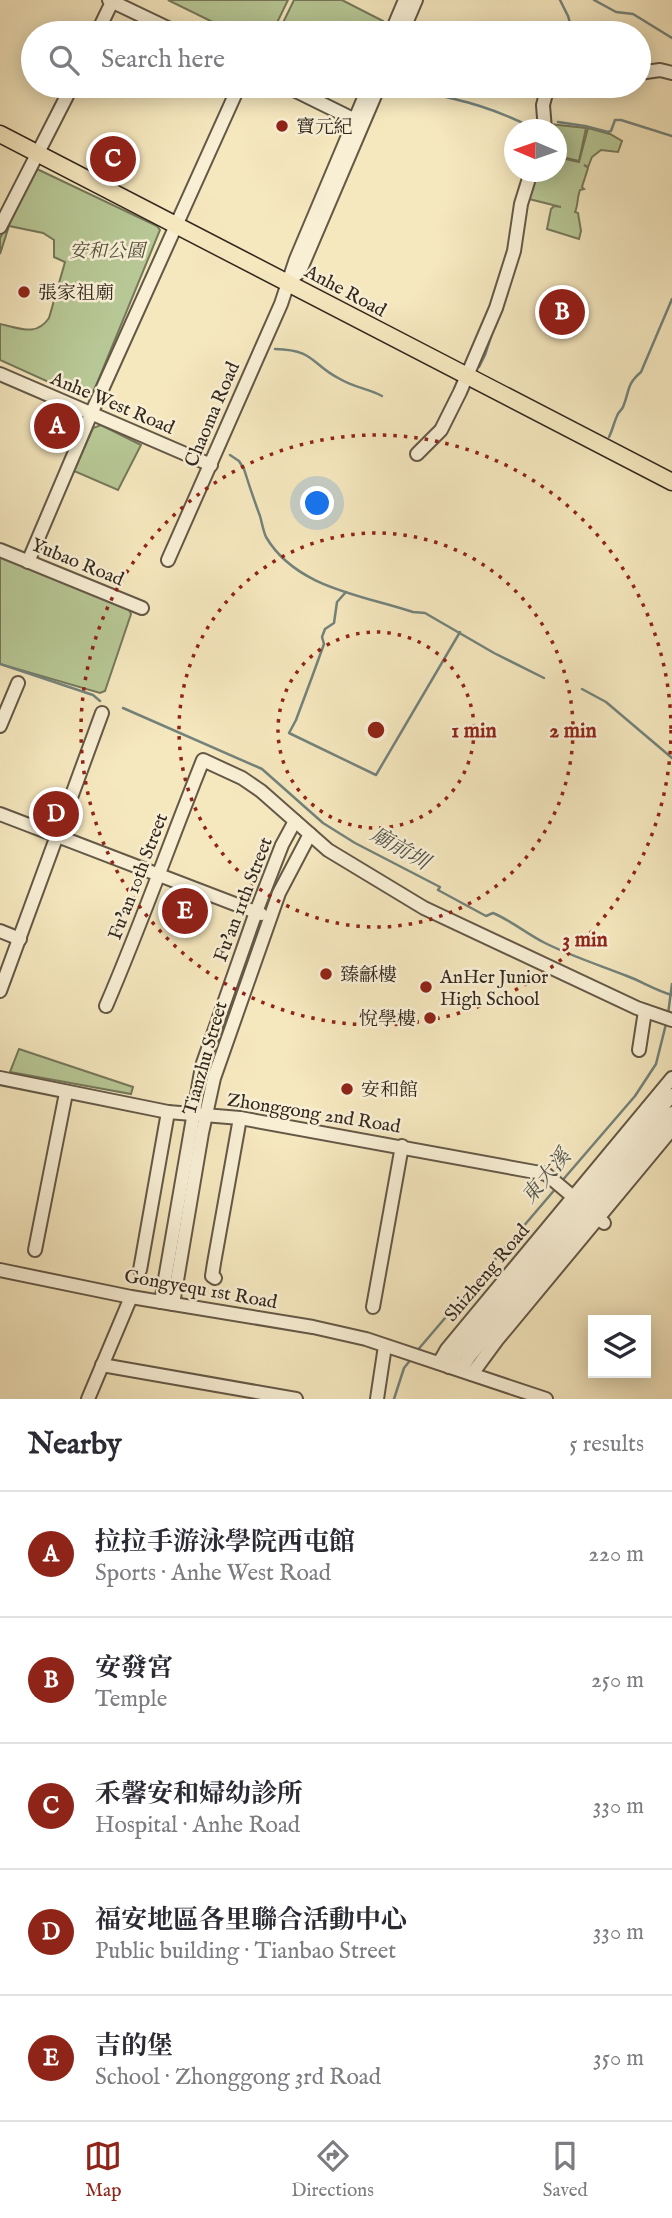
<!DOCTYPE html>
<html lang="en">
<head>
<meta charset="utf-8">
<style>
	:root { --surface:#fff; --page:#f2f2f3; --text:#2b2b33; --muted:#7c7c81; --line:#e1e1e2; --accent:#8f2418 }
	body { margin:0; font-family:"IM FELL English","Noto Serif TC",serif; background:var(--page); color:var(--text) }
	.controls { position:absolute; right:21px; bottom:21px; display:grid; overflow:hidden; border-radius:0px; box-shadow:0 4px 18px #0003 }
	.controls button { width:63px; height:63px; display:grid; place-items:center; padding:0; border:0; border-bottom:2px solid var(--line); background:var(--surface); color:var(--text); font:35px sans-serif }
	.compass { position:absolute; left:504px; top:119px; width:63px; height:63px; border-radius:50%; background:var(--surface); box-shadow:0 4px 18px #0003; rotate:272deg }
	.you { position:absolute; left:318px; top:504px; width:24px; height:24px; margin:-18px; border:5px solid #fff; border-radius:50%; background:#1a73e8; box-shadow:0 0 0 10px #1a73e833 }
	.badge { display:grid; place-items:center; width:46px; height:46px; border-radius:50%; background:var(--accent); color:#fff; font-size:23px; font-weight:700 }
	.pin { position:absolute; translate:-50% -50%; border:4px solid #fff; box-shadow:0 2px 7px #0006 }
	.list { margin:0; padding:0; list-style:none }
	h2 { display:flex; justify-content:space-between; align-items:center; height:91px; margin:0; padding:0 28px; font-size:30px }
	h2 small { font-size:23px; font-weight:400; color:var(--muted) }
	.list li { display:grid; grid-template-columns:46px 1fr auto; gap:21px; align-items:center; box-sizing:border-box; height:126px; padding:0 28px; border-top:2px solid var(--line) }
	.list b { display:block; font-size:26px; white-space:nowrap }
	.list p { margin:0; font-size:23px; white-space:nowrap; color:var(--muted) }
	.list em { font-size:23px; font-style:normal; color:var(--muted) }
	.icon { flex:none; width:38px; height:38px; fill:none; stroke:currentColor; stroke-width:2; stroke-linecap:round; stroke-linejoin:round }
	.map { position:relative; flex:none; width:672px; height:1399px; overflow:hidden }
	.search { position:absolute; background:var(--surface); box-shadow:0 4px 18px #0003; left:21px; right:21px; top:21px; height:77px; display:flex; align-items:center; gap:18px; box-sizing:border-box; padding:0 24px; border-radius:38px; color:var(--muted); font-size:26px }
	.sheet { height:721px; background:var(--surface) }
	nav { display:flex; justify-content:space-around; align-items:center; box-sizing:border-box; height:98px; border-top:2px solid var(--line); background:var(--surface); font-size:19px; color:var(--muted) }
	nav a { display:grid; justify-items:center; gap:4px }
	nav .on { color:var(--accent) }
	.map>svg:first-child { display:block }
	.green { fill:#b7c795; stroke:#75785a; stroke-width:2 }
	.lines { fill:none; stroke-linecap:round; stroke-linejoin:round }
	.stream { stroke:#73827b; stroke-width:2.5 }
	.minor-casing { stroke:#645847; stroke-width:16 }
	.major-casing { stroke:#33281f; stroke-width:19 }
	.minor { stroke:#f8efd5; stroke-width:12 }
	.major { stroke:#f5e7be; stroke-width:16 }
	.ring { fill:none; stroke:#8f2418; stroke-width:3.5; stroke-dasharray:3.5 7 }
	.poi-dot { fill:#8f2418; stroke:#f8efd5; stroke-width:2.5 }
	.labels { text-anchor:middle; stroke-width:5; stroke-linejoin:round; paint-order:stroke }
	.poi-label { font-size:19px; fill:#33281f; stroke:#f8efd5; text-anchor:start }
	.park-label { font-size:19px; font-style:italic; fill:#54503c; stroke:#f8efd5 }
	.street-label { font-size:19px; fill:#33281f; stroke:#f8efd5 }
	.water-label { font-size:21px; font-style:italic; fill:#53554d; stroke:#f8efd5 }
	.centre { fill:#8f2418; stroke:#f8efd5; stroke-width:3.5 }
	.ring-label { font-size:21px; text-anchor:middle; font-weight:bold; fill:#8f2418; stroke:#f8efd5; stroke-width:5; stroke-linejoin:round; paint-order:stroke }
</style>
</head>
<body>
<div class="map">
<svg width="672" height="1399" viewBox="0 0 672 1399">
	<rect width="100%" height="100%" fill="#f5e7be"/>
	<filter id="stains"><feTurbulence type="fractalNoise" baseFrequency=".00286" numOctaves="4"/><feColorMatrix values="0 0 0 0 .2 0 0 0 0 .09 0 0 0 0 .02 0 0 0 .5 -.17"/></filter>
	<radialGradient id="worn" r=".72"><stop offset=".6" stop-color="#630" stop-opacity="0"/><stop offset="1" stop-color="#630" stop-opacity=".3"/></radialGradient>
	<g class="green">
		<polygon points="168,0 288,0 272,33 235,33"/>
		<polygon points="294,0 342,0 383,21 377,33 278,33"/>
		<polygon points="549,124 586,128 579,161 557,156 556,130 548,130"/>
		<path d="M588 128 610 134 622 141 618 152 601 150 592 157 588 167 584 165 588 168 582 187 584 189 580 190C577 198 578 206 575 212L578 213 581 231 579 239 547 229 551 209 554 206 561 207 525 198 534 172H556L557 157 579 162Z"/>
		<path d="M37 169 157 226 160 230 91 398 86 399 0 360V324C20 328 36 337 49 318L65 262 54 257V240L43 233 9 226 0 254V238Z"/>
		<polygon points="101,425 141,445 118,490 74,471 93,428"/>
		<polygon points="0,552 128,607 131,614 105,691 100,693 0,664"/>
		<polygon points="19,1049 133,1087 131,1094 10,1072"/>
	</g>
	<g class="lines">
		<g class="stream">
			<polyline points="560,0 568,16 573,33"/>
			<polyline points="594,0 616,12 633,14 672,38"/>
			<path d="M424 92C466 101 493 108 531 127"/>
			<polyline points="558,122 585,126 608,132 611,131 615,120 621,120 672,136"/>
			<path d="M275 349C316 350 310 364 340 379 353 387 369 389 382 396"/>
			<polyline points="479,367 485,355 495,324"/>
			<path d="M609 437C613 429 614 422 617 416 618 412 622 410 623 407 630 390 626 385 641 372L672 299"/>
			<path d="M230 455 239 461 244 469C249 485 254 500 260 516 262 523 263 530 266 537 296 588 362 595 413 612L425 613 494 653 544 678"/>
			<polyline points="346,592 337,602 334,623 325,629 322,637 324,644 312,677 296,720 289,733 376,775 460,632"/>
			<polyline points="0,664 93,695 100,701"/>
			<polyline points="582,689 606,702 672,758"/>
			<path d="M123 708 262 769 323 823 355 843 440 887 438 890 486 916 493 913C512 921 527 934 545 943 571 956 599 965 627 976 643 982 655 990 672 995"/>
			<polyline points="668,1014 672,984"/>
			<polyline points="561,1182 635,1096 656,1064 666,1024"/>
			<polyline points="416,1352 557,1187"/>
			<polyline points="394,1399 404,1368 412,1358"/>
		</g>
		<g class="minor-casing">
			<g id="minor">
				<polyline points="109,0 178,33"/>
				<polyline points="97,33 113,0"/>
				<polyline points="391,33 405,0"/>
				<polyline points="402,33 416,0"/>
				<polyline points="639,73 660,70 672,73"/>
				<polyline points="286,86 355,120"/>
				<polyline points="545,130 543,105 548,86"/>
				<polyline points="0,227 72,86"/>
				<polyline points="296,275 300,271 379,86"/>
				<polyline points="0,374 211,465"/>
				<polyline points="417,454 441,430 460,392 496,308 514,251 521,204 531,172"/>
				<polyline points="0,550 142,608"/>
				<polyline points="168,560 281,304 296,259 369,86"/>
				<polyline points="28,562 91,414 239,86"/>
				<polyline points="0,726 18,683"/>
				<polyline points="0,814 261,914"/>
				<polyline points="0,931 20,939"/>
				<polyline points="0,991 102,713"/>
				<path d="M106 1006C141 925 170 842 203 760L242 778 261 791 328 850 424 908 637 1008 672 1020"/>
				<polyline points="639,1050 645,1011"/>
				<polyline points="0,1078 168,1112 240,1118 546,1174 604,1223"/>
				<polyline points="35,1250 66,1093"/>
				<polyline points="0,1270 131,1297 313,1327 366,1339 546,1399"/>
				<polyline points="140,1270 168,1112"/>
				<polyline points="215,1278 212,1276 214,1263 240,1118"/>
				<polyline points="161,1302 202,1066 256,912 282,845 295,821"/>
				<polyline points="173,1304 202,1133 214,1078 279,893 310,834"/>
				<polyline points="373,1307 402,1146"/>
				<polyline points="439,1363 447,1349 672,1078"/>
				<polyline points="102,1365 296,1399"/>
				<polyline points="449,1367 457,1354 672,1095"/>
				<polyline points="461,1370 469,1357 672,1113"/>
				<polyline points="472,1374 497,1340 672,1129"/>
				<polyline points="88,1399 131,1297"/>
				<polyline points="377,1399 385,1346"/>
			</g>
		</g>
		<g class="major-casing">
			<polyline id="major" points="0,134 672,482"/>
		</g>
		<use href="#minor" class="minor"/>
		<use href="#major" class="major"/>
	</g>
	<g class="ring">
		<circle cx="376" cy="730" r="98"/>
		<circle cx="376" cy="730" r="197"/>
		<circle cx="376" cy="730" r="295"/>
	</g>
	<g class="poi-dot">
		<circle cx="282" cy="126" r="7"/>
		<circle cx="24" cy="292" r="7"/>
		<circle cx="326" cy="974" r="7"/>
		<circle cx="426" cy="987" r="7"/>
		<circle cx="430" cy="1018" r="7"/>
		<circle cx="347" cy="1089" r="7"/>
	</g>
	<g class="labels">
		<g class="poi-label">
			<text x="296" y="133">寶元紀</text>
			<text x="38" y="299">張家祖廟</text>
			<text x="340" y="981">臻龢樓</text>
			<text x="440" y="983">AnHer Junior<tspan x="440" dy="22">High School</tspan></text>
			<text x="416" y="1025" text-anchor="end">悅學樓</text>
			<text x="361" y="1096">安和館</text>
		</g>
		<g class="park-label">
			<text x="107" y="257">安和公園</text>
		</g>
		<g class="street-label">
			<text transform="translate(346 290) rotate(28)" y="7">Anhe Road</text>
			<text transform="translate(113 402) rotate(23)" y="7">Anhe West Road</text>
			<text transform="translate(211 414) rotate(-67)" y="7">Chaoma Road</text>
			<text transform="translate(78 561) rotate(22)" y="7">Yubao Road</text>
			<text transform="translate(137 876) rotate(-69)" y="7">Fu’an 10th Street</text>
			<text transform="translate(242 899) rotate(-69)" y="7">Fu’an 11th Street</text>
			<text transform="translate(204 1058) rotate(-74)" y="7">Tianzhu Street</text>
			<text transform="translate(314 1112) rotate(9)" y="7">Zhonggong 2nd Road</text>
			<text transform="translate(486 1272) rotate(-50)" y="7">Shizheng Road</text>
			<text transform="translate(201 1288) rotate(10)" y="7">Gongyequ 1st Road</text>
		</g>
		<g class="water-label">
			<text transform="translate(400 848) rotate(30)" y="7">廟前圳</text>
			<text transform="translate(546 1176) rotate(-50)" y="7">東大溪</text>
		</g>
	</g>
	<circle cx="376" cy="730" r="10" class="centre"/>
	<g class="ring-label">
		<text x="474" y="737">1 min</text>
		<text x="573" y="737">2 min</text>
		<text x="585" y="946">3 min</text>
	</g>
	<rect width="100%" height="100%" filter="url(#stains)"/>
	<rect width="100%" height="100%" fill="url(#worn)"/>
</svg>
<div class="controls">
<button><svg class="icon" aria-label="layers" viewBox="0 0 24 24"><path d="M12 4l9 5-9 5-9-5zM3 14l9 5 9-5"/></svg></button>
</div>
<svg class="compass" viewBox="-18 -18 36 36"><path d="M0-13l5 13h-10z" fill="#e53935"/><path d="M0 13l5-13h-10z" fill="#7c7c81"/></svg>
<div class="you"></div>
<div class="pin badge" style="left:57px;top:426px">A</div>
<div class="pin badge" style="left:562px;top:312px">B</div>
<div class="pin badge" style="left:113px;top:159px">C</div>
<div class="pin badge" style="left:56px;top:814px">D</div>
<div class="pin badge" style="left:185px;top:911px">E</div>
<div class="search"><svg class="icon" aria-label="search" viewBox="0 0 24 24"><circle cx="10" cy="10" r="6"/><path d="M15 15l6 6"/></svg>Search here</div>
</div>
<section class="sheet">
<h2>Nearby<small>5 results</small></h2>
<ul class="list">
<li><span class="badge">A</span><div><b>拉拉手游泳學院西屯館</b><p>Sports · Anhe West Road</p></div><em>220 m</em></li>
<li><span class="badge">B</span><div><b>安發宮</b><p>Temple</p></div><em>250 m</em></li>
<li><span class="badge">C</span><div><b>禾馨安和婦幼診所</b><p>Hospital · Anhe Road</p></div><em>330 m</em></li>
<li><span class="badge">D</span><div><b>福安地區各里聯合活動中心</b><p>Public building · Tianbao Street</p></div><em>330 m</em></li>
<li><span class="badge">E</span><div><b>吉的堡</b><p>School · Zhonggong 3rd Road</p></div><em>350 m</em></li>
</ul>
</section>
<nav>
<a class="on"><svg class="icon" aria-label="map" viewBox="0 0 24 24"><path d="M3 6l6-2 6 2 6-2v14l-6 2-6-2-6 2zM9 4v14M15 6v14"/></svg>Map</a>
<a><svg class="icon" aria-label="directions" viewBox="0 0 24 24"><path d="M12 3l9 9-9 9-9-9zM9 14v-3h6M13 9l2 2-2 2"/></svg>Directions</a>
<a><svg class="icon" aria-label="saved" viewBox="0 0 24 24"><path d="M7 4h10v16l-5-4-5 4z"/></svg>Saved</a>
</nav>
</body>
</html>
